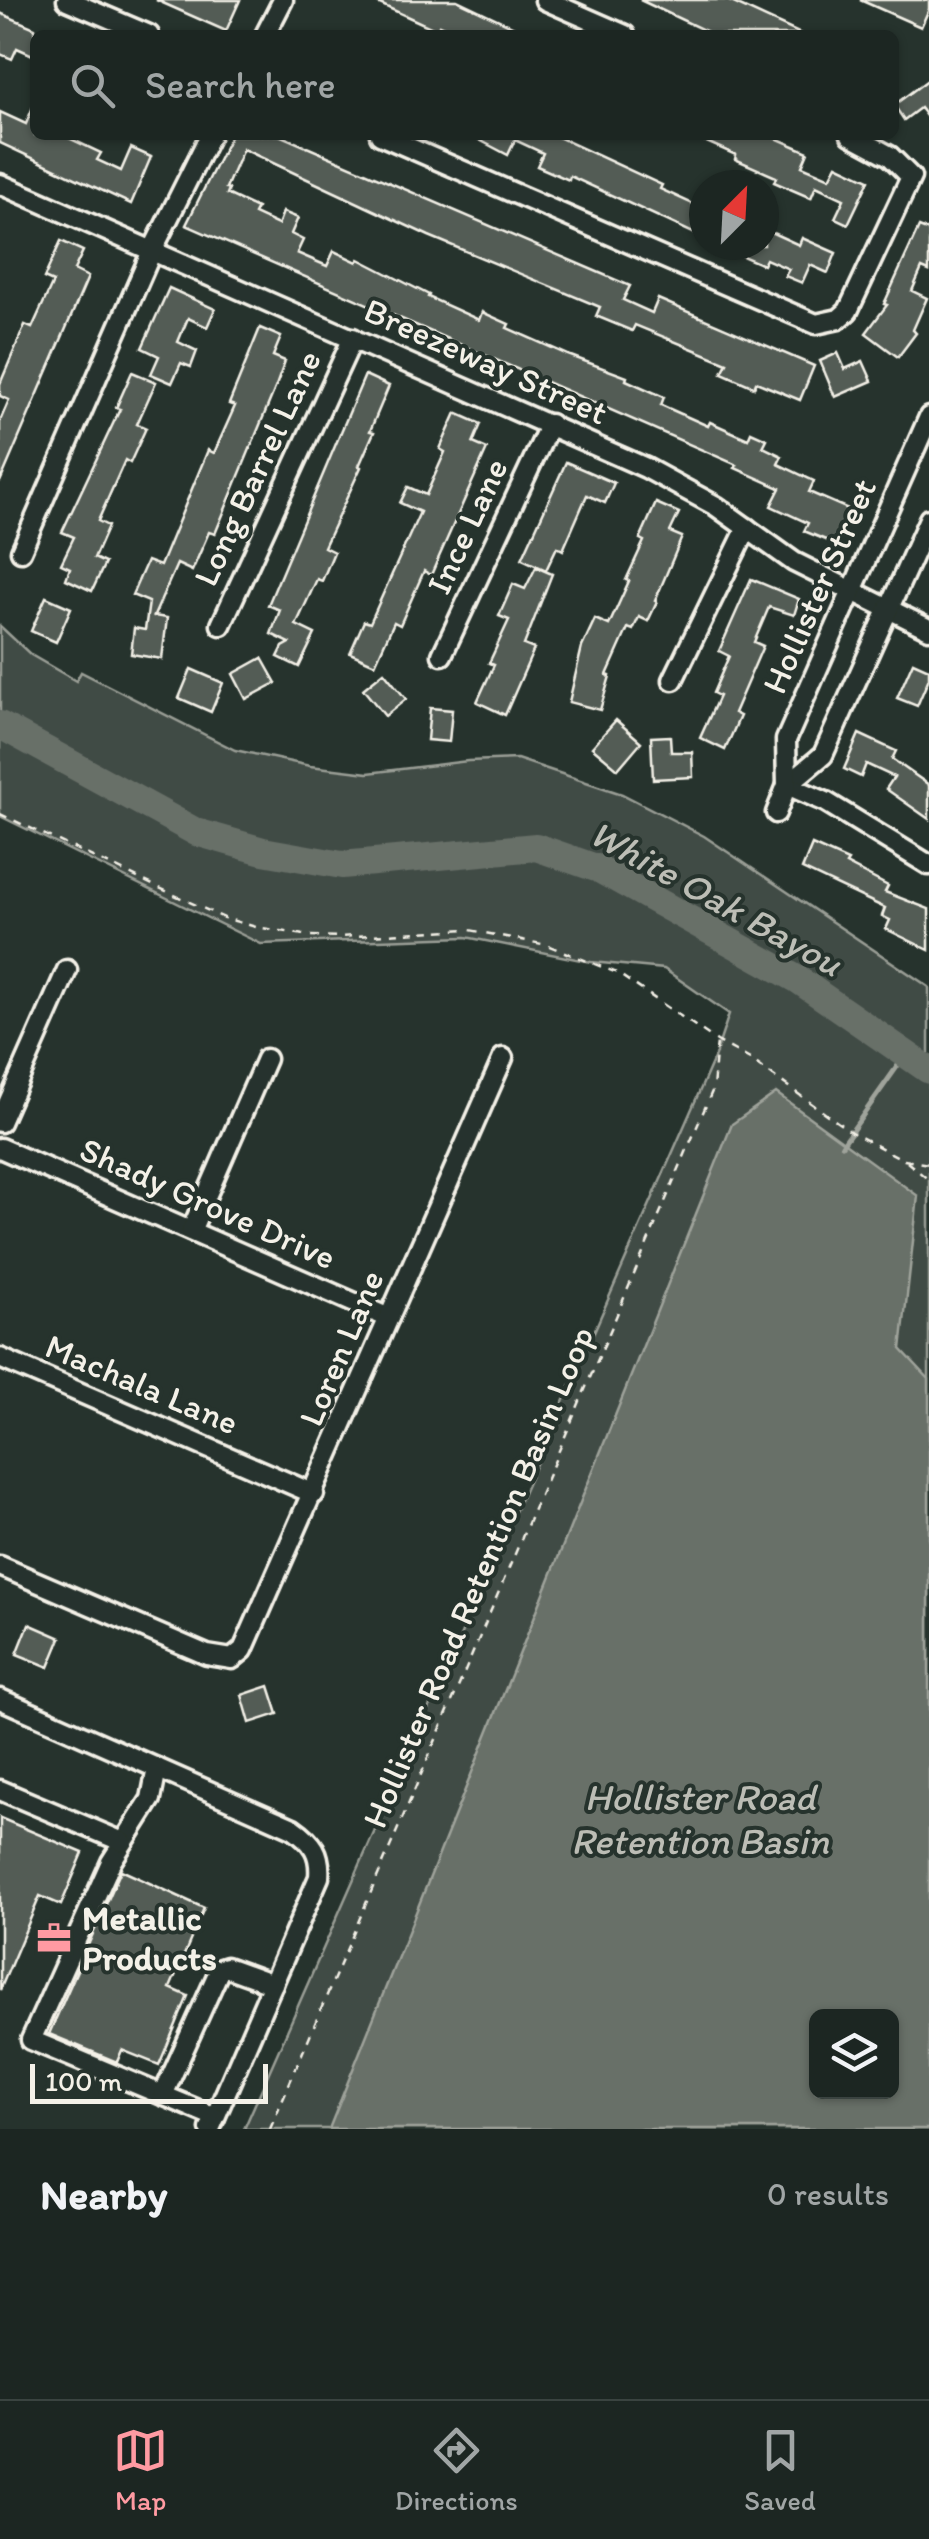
<!DOCTYPE html>
<html lang="en">
<head>
<meta charset="utf-8">
<style>
	:root { --surface:#1c2622; --page:#252e2a; --text:#f1f3f6; --muted:#a0a5a5; --line:#3a4340; --accent:#ff9aa2 }
	body { margin:0; font-family:Itim,sans-serif; background:var(--page); color:var(--text) }
	.controls { position:absolute; right:30px; bottom:30px; display:grid; overflow:hidden; border-radius:15px; box-shadow:0 2px 8px #0004 }
	.controls button { width:90px; height:90px; display:grid; place-items:center; padding:0; border:0; border-bottom:2px solid var(--line); background:var(--surface); color:var(--text); font:50px sans-serif }
	.compass { position:absolute; left:689px; top:170px; width:90px; height:90px; border-radius:50%; background:var(--surface); box-shadow:0 2px 8px #0004; rotate:24deg }
	.scale { position:absolute; left:30px; bottom:25px; width:238px; box-sizing:border-box; padding-left:10px; border:5px solid #f4f1e8; border-top:0; font-size:28px; line-height:35px; white-space:nowrap; color:#f4f1e8; -webkit-text-stroke:8px #26332d; paint-order:stroke }
	.list { margin:0; padding:0; list-style:none }
	h2 { display:flex; justify-content:space-between; align-items:center; height:130px; margin:0; padding:0 40px; font-size:42px }
	h2 small { font-size:32px; font-weight:400; color:var(--muted) }
	.icon { flex:none; width:55px; height:55px; fill:none; stroke:currentColor; stroke-width:2; stroke-linecap:round; stroke-linejoin:round }
	.map { position:relative; flex:none; width:929px; height:2129px; overflow:hidden }
	.search { position:absolute; background:var(--surface); box-shadow:0 2px 8px #0004; left:30px; right:30px; top:30px; height:110px; display:flex; align-items:center; gap:25px; box-sizing:border-box; padding:0 35px; border-radius:15px; color:var(--muted); font-size:38px }
	.sheet { height:270px; background:var(--surface) }
	nav { display:flex; justify-content:space-around; align-items:center; box-sizing:border-box; height:140px; border-top:2px solid var(--line); background:var(--surface); font-size:28px; color:var(--muted) }
	nav a { display:grid; justify-items:center; gap:5px }
	nav .on { color:var(--accent) }
	.map>svg:first-child { display:block }
	.green { fill:#414b45; stroke:#9a9e96; stroke-width:2.5; fill-rule:evenodd }
	.water { fill:#676f68; stroke:#9fa39b; stroke-width:2.5; fill-rule:evenodd }
	.lines { fill:none; stroke-linecap:round; stroke-linejoin:round }
	.stream { stroke:#9fa39b; stroke-width:5 }
	.river { stroke:#676f68; stroke-width:28 }
	.building { fill:#525c55; stroke:#f4f1e8; stroke-width:2.5 }
	.minor-casing { stroke:#f4f1e8; stroke-width:25 }
	.path { stroke:#f4f1e8; stroke-width:2.5; stroke-dasharray:8 8; stroke-linecap:butt }
	.minor { stroke:#26332d; stroke-width:18 }
	.labels { text-anchor:middle; stroke-width:8; stroke-linejoin:round; paint-order:stroke }
	.street-label { font-size:35px; fill:#f4f1e8; stroke:#26332d }
	.poi-label { font-size:35px; font-weight:bold; fill:#f4f1e8; stroke:#26332d; text-anchor:start }
	.water-label { font-size:38px; font-style:italic; fill:#bcbdb5; stroke:#26332d }
</style>
</head>
<body>
<div class="map">
<svg width="929" height="2129" viewBox="0 0 929 2129">
	<rect width="100%" height="100%" fill="#26332d"/>
	<filter id="ink" filterUnits="userSpaceOnUse"><feTurbulence type="fractalNoise" baseFrequency=".01" numOctaves="2"/><feDisplacementMap in="SourceGraphic" scale="20" xChannelSelector="R" yChannelSelector="G"/><feConvolveMatrix kernelMatrix="1 2 1 2 8 2 1 2 1" color-interpolation-filters="sRGB"/></filter>
	<g filter="url(#ink)">
		<path class="green" d="M0 626 31 655 76 681 81 672 235 750 310 766 368 773 468 761 517 759 622 794 704 836 929 987V2129H244L715 1056 729 1014 664 969 591 962 466 937 261 944 0 816ZM816 2016H892V2092H816Z"/>
		<path class="water" d="M776 1093 918 1196 901 1349 929 1379V2129H329L732 1124ZM892 2016V2092H816V2016Z"/>
		<g class="lines">
			<polyline class="stream" points="842,1145 906,1054"/>
			<polyline class="river" points="0,725 196,832 263,851 342,865 536,847 599,869 797,979 929,1070"/>
		</g>
		<g class="building">
			<polygon points="156,0 240,0 226,31"/>
			<polygon points="371,0 457,0 531,35 462,35 439,25 437,30"/>
			<polygon points="640,0 727,0 803,35 714,35"/>
			<polygon points="860,0 929,0 929,9 921,27"/>
			<polygon points="0,13 35,28 35,56 17,48 12,59 0,54"/>
			<polygon points="929,79 929,120 920,108 904,120 894,105"/>
			<polygon points="35,102 35,135 60,135 69,138 101,153 97,160 121,171 131,148 151,157 131,204 0,143 0,112 26,124"/>
			<polygon points="231,135 279,135 630,286 623,300 652,313 658,299 814,366 800,400 756,382 754,387 722,373 727,363 635,325 632,331 596,316 600,307 429,236 243,149 226,188 229,189 227,194 257,208 254,214 278,225 283,212 298,218 291,234 303,240 297,253 327,266 334,251 357,262 359,259 429,295 428,297 479,320 482,312 509,324 507,328 568,355 627,377 626,380 664,397 661,405 708,426 710,422 748,439 751,432 767,439 763,447 782,456 778,464 814,481 809,492 848,509 833,543 804,531 808,523 771,506 780,488 735,468 737,465 186,225"/>
			<polygon points="470,135 554,135 662,185 660,189 704,209 704,238 570,176 569,180 537,166 543,153 515,140 508,155"/>
			<polygon points="691,135 769,135 808,152 802,166 830,178 837,165 869,180 848,224 835,218 844,199 816,186 811,198 774,182 776,177 735,159 736,155"/>
			<polygon points="919,227 929,231 929,271 922,268 912,291 927,298 913,330 916,333 898,357 866,333 887,305 884,304"/>
			<polygon points="764,229 799,245 802,238 836,253 828,273 810,265 802,283 785,276 789,269 766,259 763,265 717,245 764,245"/>
			<polygon points="61,241 83,251 74,270 88,277 0,482 0,421 9,400 0,396 0,384 25,325 32,328 53,282 44,278"/>
			<polygon points="169,288 215,309 207,327 188,318 178,342 197,351 191,367 181,363 172,383 151,374 159,356 142,348"/>
			<polygon points="260,328 281,337 273,356 285,361 276,386 215,534 209,532 192,571 177,564 154,616 167,618 162,659 131,654 134,628 145,630 149,602 132,595 147,561 160,566 208,450 214,453 235,406 229,404"/>
			<polygon points="838,353 845,369 863,361 872,381 835,397 820,361"/>
			<polygon points="132,372 156,382 137,424 146,428 130,463 125,460 98,521 108,526 94,558 105,563 92,591 66,579 70,568 61,564 74,537 62,532 120,409 116,408"/>
			<polygon points="365,375 389,386 370,431 374,432 359,466 361,467 324,547 334,552 322,581 317,579 296,625 315,634 299,667 278,657 283,647 290,643 271,634 280,610 268,605"/>
			<polygon points="456,413 481,424 473,443 487,449 431,575 424,571 400,625 394,622 375,664 350,653 364,621 370,623 420,512 400,503 408,487 426,495 445,452 440,449"/>
			<polygon points="566,462 614,483 605,503 587,495 563,550 557,547 546,570 522,559"/>
			<polygon points="656,503 679,513 670,532 682,537 655,601 657,602 648,621 639,617 633,630 628,628 607,675 610,676 600,710 569,702 582,647 595,619 609,625 629,581 626,580 644,541 640,539"/>
			<polygon points="536,567 552,574 524,645 534,649 505,715 477,702 494,665 489,663 509,620 499,616 513,584 525,589"/>
			<polygon points="751,579 799,599 794,615 769,607 754,642 763,646 734,713 740,716 725,750 700,738 719,696 713,693 729,656 719,651"/>
			<polygon points="46,597 71,608 56,642 31,631"/>
			<polygon points="262,658 276,683 246,699 233,674"/>
			<polygon points="913,662 929,669 929,678 917,706 897,698"/>
			<polygon points="191,669 223,683 211,712 179,698"/>
			<polygon points="384,672 406,699 385,716 363,689"/>
			<polygon points="430,708 452,710 449,742 427,740"/>
			<polygon points="616,720 641,742 618,769 592,747"/>
			<polygon points="859,734 896,751 892,759 929,785 929,819 886,789 894,777 866,764 861,777 844,769"/>
			<polygon points="670,736 671,752 692,752 693,777 653,779 651,737"/>
			<polygon points="812,845 848,861 846,864 888,886 885,892 929,909 929,950 886,929 890,920 882,916 885,908 802,869"/>
			<polygon points="29,1624 61,1638 49,1667 17,1654"/>
			<polygon points="269,1686 278,1714 250,1723 242,1695"/>
			<polygon points="0,1818 83,1853 61,1905 40,1896 0,1990"/>
			<polygon points="121,1870 204,1908 170,1988 188,1996 159,2065 122,2050 117,2062 49,2034"/>
		</g>
		<g class="lines">
			<g class="minor-casing">
				<g id="minor">
					<polyline points="67,0 149,35"/>
					<polyline points="545,0 625,35"/>
					<polyline points="265,35 283,0"/>
					<polyline points="380,135 816,324 839,319 848,311 911,177 890,156 851,135"/>
					<polyline points="0,184 646,468 716,506 794,562 929,629"/>
					<polyline points="21,551 152,251 210,135"/>
					<polyline points="221,625 353,338"/>
					<polyline points="442,655 550,424"/>
					<polyline points="673,680 747,528"/>
					<polyline points="787,785 823,755 929,519"/>
					<polyline points="787,785 826,802 929,865"/>
					<polyline points="776,813 787,785 786,740 929,417"/>
					<polyline points="0,1122 67,970"/>
					<polyline points="0,1148 389,1318"/>
					<polyline points="191,1231 266,1059"/>
					<polyline points="0,1358 314,1494"/>
					<polyline points="0,1566 207,1655 232,1659 243,1650 503,1058"/>
					<path d="M0 1699 293 1828C313 1842 321 1853 319 1877L210 2129"/>
					<polyline points="157,1768 151,1799 111,1862 31,2040 215,2117"/>
					<polyline points="0,1790 123,1842"/>
					<polyline points="163,2095 220,1969 226,1967 273,1984"/>
				</g>
			</g>
			<g class="path">
				<polyline points="0,814 224,918 256,927 311,936 339,937 465,929 547,945 617,973 717,1041 750,1059 851,1132 904,1160 929,1164"/>
				<polyline points="907,1162 929,1180"/>
				<polyline points="270,2129 713,1089 717,1041"/>
			</g>
			<use href="#minor" class="minor"/>
		</g>
	</g>
	<defs>
		<g id="office-bare" transform="scale(2.7)"><path d="M-6-3h4V-5.5h4V-3h4V5H-6ZM-1-4.5V-3h2v-1.5ZM-6 0V1H6V0Z" fill="#ff9aa2" stroke="#26332d" stroke-width="2.5" paint-order="stroke"/></g>
	</defs>
	<g fill-rule="evenodd">
		<use href="#office-bare" x="54" y="1938"/>
	</g>
	<g class="labels">
		<g class="street-label">
			<text transform="translate(486 361) rotate(24)" y="12">Breezeway Street</text>
			<text transform="translate(257 468) rotate(-65)" y="12">Long Barrel Lane</text>
			<text transform="translate(467 526) rotate(-65)" y="12">Ince Lane</text>
			<text transform="translate(819 586) rotate(-66)" y="12">Hollister Street</text>
			<text transform="translate(208 1203) rotate(24)" y="12">Shady Grove Drive</text>
			<text transform="translate(341 1348) rotate(-67)" y="12">Loren Lane</text>
			<text transform="translate(142 1384) rotate(23)" y="12">Machala Lane</text>
			<text transform="translate(478 1577) rotate(-67)" y="12">Hollister Road Retention Basin Loop</text>
		</g>
		<g class="poi-label">
			<text x="82" y="1930">Metallic<tspan x="82" dy="40">Products</tspan></text>
		</g>
		<g class="water-label">
			<text transform="translate(716 898) rotate(29)" y="13">White Oak Bayou</text>
			<text x="700" y="1810">Hollister Road<tspan x="700" dy="44">Retention Basin</tspan></text>
		</g>
	</g>
</svg>
<div class="controls">
<button><svg class="icon" aria-label="layers" viewBox="0 0 24 24"><path d="M12 4l9 5-9 5-9-5zM3 14l9 5 9-5"/></svg></button>
</div>
<svg class="compass" viewBox="-18 -18 36 36"><path d="M0-13l5 13h-10z" fill="#e53935"/><path d="M0 13l5-13h-10z" fill="#a0a5a5"/></svg>
<div class="scale">100 m</div>
<div class="search"><svg class="icon" aria-label="search" viewBox="0 0 24 24"><circle cx="10" cy="10" r="6"/><path d="M15 15l6 6"/></svg>Search here</div>
</div>
<section class="sheet">
<h2>Nearby<small>0 results</small></h2>
<ul class="list">
</ul>
</section>
<nav>
<a class="on"><svg class="icon" aria-label="map" viewBox="0 0 24 24"><path d="M3 6l6-2 6 2 6-2v14l-6 2-6-2-6 2zM9 4v14M15 6v14"/></svg>Map</a>
<a><svg class="icon" aria-label="directions" viewBox="0 0 24 24"><path d="M12 3l9 9-9 9-9-9zM9 14v-3h6M13 9l2 2-2 2"/></svg>Directions</a>
<a><svg class="icon" aria-label="saved" viewBox="0 0 24 24"><path d="M7 4h10v16l-5-4-5 4z"/></svg>Saved</a>
</nav>
</body>
</html>
